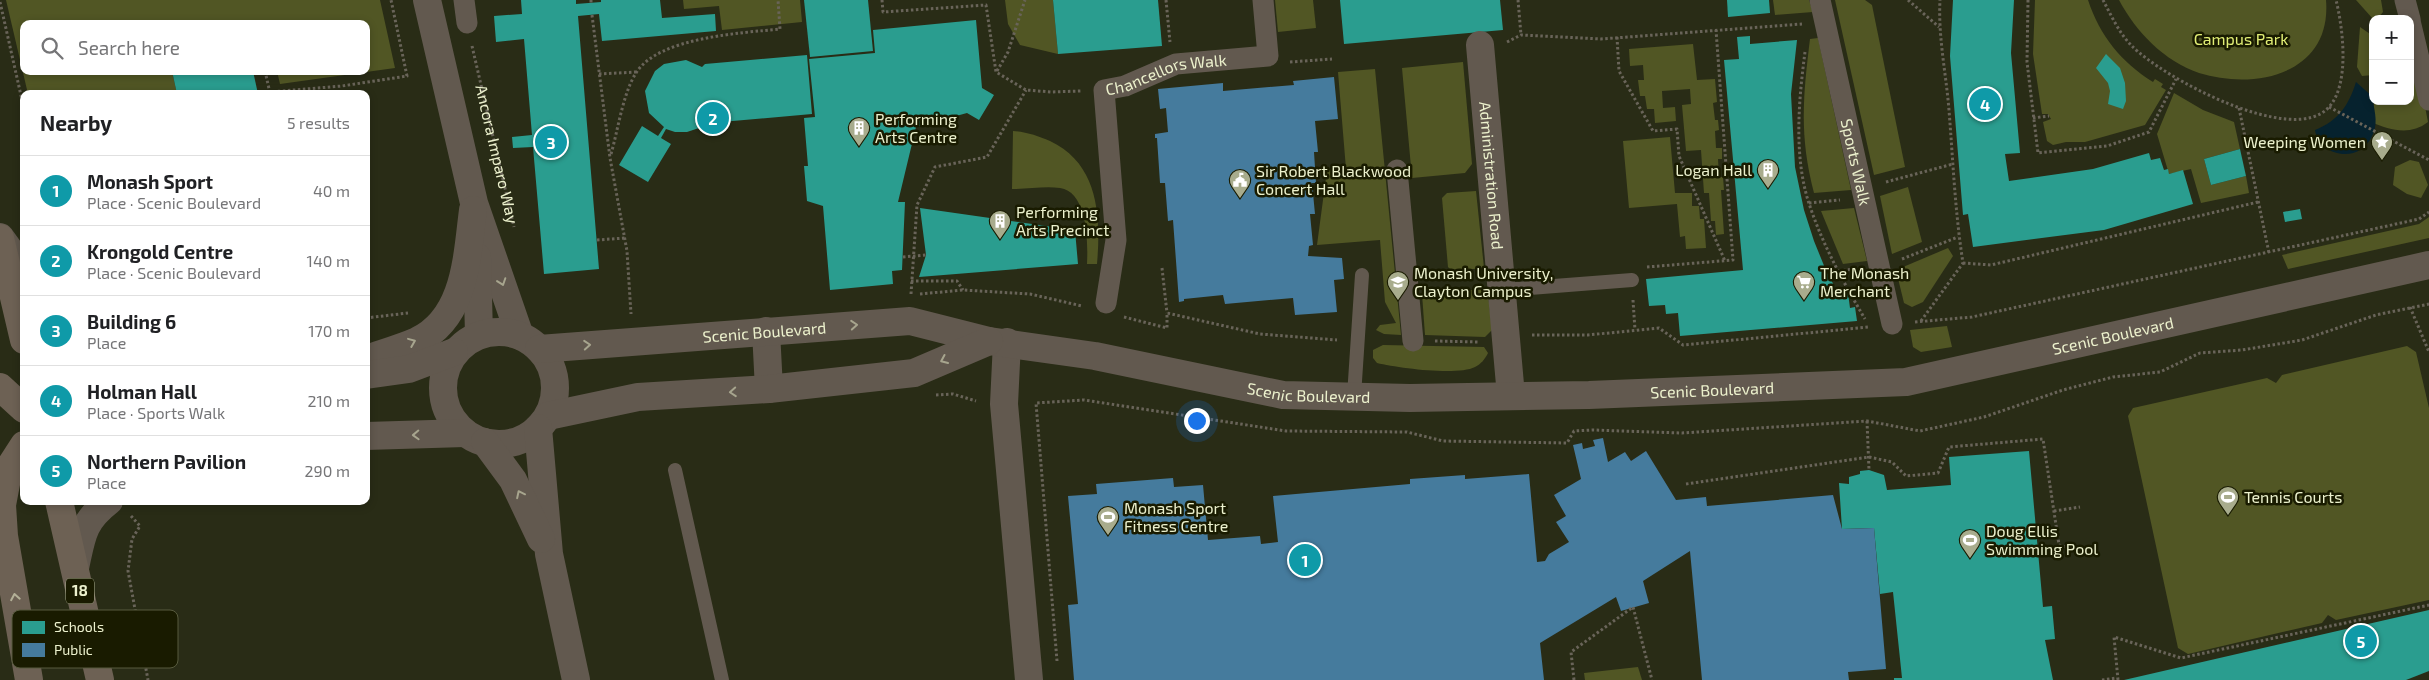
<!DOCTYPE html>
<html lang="en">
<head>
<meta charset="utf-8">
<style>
	:root { --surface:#fff; --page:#f2f2f2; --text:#202124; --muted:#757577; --line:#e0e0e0; --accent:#5d6053 }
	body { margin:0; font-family:"Exo 2",sans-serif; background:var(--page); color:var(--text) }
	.controls { position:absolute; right:15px; top:15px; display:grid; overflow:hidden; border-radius:10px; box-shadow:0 2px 8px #0003 }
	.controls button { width:45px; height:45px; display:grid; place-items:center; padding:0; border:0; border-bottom:1px solid var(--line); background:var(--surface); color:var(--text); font:25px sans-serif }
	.you { position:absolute; left:1196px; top:420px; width:18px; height:18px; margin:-12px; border:4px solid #fff; border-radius:50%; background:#1a73e8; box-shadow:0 0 0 8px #1a73e833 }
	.badge { display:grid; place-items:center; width:32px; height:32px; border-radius:50%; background:var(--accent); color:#fff; font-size:16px; font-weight:700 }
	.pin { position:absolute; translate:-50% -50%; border:2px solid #fff; box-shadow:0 1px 5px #0006 }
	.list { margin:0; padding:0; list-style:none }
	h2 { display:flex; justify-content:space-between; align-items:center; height:65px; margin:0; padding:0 20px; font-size:21px }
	h2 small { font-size:16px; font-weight:400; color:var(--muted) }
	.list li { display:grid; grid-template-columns:32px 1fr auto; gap:15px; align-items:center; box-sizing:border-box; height:70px; padding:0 20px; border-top:1px solid var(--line) }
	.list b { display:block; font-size:19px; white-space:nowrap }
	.list p { margin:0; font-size:16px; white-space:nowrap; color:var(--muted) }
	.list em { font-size:16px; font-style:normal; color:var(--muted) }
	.icon { flex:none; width:28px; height:28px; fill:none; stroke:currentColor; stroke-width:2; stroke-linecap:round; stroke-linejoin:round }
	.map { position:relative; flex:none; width:2429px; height:680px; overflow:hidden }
	.search { position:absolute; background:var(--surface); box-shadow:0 2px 8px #0003; left:20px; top:20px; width:350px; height:55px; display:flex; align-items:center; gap:12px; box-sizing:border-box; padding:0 18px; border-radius:10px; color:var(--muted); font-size:19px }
	.panel { position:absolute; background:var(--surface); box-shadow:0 2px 8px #0003; left:20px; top:90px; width:350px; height:415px; border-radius:10px }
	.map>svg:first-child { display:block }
	.green { fill:#515624 }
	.water { fill:#06222e }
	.schools { fill:#2a9d8f }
	.public { fill:#457b9d }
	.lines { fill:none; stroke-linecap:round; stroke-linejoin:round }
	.path { stroke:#696459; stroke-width:3; stroke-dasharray:2.5 2.5; stroke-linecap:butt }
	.service { stroke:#62594f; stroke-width:14 }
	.pedestrian { stroke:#62594f; stroke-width:21 }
	.minor { stroke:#62594f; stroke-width:28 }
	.trunk { stroke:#6d6154; stroke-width:28 }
	.path-bridge { stroke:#696459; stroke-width:3; stroke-dasharray:2.5 2.5; stroke-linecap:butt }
	.oneway { stroke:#a7a58e }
	.oneway2 { stroke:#b3b097 }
	.labels { text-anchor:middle; stroke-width:5; stroke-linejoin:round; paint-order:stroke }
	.shield { fill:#191b00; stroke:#adb190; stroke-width:1 }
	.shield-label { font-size:15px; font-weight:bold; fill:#ecf1cd }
	.park-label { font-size:16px; fill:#e1ee75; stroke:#191b00 }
	.street-label { font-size:16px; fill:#ecf1cd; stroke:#191b00 }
	.poi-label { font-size:16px; fill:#ecf1cd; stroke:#191b00; text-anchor:start }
	.key { fill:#191b00; stroke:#585b3e; stroke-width:1 }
	.key-label { font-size:14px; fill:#ecf1cd }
</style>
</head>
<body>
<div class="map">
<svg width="2429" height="680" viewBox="0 0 2429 680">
	<rect width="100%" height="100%" fill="#292c16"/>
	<g class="green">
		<polygon points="6,0 380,0 395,68 280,84 277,71 366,71 366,24 265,24 263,20 247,24 24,24 24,71 172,71 177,94 28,94"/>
		<polygon points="683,0 800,0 802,22 722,30 719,6 684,9"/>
		<polygon points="1005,0 1053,0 1058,54 1020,45 1008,24"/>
		<polygon points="1275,0 1313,0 1316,28 1278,32"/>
		<polygon points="1773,0 1809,0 1813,12 1775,15"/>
		<polygon points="1835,0 1865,0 1872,5 1905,167 1874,175"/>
		<path d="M2035 0H2088C2100 36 2121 62 2153 82L2155 79 2163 84 2161 87 2166 90 2145 125 2085 142H2066L2053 145 2047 141 2043 122 2051 119 2048 114H2042L2033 54Z"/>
		<path d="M2119 0H2326C2332 73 2257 91 2199 73 2164 61 2136 32 2119 0Z"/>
		<polygon points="2356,0 2381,0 2383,12 2377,19 2373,19"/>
		<polygon points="2360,27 2373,36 2373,75 2362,76 2357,67"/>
		<path d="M1818 38 1851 190 1814 193C1799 136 1803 96 1810 39Z"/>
		<polygon points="1693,44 1697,80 1715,79 1717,102 1713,103 1715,120 1718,120 1719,130 1715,131 1716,148 1722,148 1722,159 1718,159 1719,177 1723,177 1724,190 1721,190 1724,234 1716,235 1715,221 1711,221 1709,193 1704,193 1701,150 1686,151 1682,105 1691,104 1690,89 1662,91 1663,108 1675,107 1676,121 1655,123 1654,109 1647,109 1645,96 1640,96 1638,80 1644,80 1643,65 1630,66 1629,49"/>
		<polygon points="1463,62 1472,164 1465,173 1412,178 1402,68"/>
		<polygon points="1375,69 1401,335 1384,334 1376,330 1380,325 1396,323 1385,302 1380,240 1317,245 1327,170 1346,169 1338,72"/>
		<path d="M2410 77 2422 91 2428 122C2410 136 2390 130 2371 122L2374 101H2410Z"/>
		<polygon points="2174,93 2203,110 2234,122 2240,149 2204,159 2211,185 2246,176 2249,193 2201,203 2191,169 2169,174 2157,134"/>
		<path d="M1013 131C1027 132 1038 136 1050 141 1099 164 1101 217 1097 264H1087C1088 243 1088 192 1060 188 1045 186 1028 189 1012 189Z"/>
		<polygon points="1670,137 1675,193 1692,193 1692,206 1699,206 1700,219 1704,219 1706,248 1686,249 1685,236 1680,237 1677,204 1629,208 1623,141"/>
		<polygon points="2410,160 2419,162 2428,185 2421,198 2407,194 2393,185 2395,167"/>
		<polygon points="1908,187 1922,242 1892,254 1880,196"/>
		<polygon points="1476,191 1484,268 1452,271 1448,267 1442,198 1447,193"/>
		<polygon points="1854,208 1867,261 1843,264 1821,211"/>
		<polygon points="2429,217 2429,238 2288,269 2282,255 2419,224"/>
		<polygon points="1948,248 1953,256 1923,302 1912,307 1904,303 1896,270"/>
		<polygon points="1483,289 1488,294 1492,330 1485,337 1425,335 1422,294"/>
		<polygon points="1947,326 1952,347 1921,352 1913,347 1910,330"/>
		<path d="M1383 345 1484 347 1488 353C1485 359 1481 364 1475 367 1457 376 1398 368 1377 363L1373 358V350Z"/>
		<polygon points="2407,346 2416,352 2429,408 2429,600 2336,620 2328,615 2322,623 2188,654 2178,648 2128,416 2133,408 2267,378 2276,383 2282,375"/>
		<polygon points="1638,667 1642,680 1585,680 1584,673"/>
	</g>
	<path class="water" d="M2356 82 2373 97C2373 109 2379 120 2373 134 2360 166 2319 156 2315 130 2338 121 2349 105 2356 82Z"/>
	<g class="schools">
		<polygon points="521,0 576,0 576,4 601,2 601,0 660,0 662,18 715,14 716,31 602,41 599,14 578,16 599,269 544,274 533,147 513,148 512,137 532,135 524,39 496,42 494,16 522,14"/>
		<polygon points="804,0 868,0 873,51 810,57"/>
		<polygon points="1053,0 1158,0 1162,46 1058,54"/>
		<polygon points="1340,0 1500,0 1503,30 1344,44"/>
		<polygon points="1727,0 1769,0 1770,13 1728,17"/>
		<polygon points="1953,0 2014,0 2011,53 2020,153 2005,154 2009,181 2093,169 2149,153 2151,160 2160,158 2164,170 2168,169 2169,174 2183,170 2193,204 2104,230 1973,247 1968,214 1963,215 1950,56"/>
		<polygon points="976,20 982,88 994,95 979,120 967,113 916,127 898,202 905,202 902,270 892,271 893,284 830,290 823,206 807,201 804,166 808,166 804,118 815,117 809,59 875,53 873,30"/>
		<polygon points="1750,36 1750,44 1797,40 1791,94 1795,167 1804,210 1814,241 1827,273 1839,294 1848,293 1850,308 1855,307 1857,321 1680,336 1678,313 1666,314 1665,305 1649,306 1646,279 1743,270 1724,60 1739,59 1737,37"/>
		<polygon points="2106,54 2120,68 2125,83 2126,101 2123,109 2108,104 2110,91 2108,83 2096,68"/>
		<polygon points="807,55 812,114 710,123 707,121 699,128 687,132 675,132 666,129 661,138 671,144 648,182 619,165 642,126 658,136 664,127 649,113 645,91 655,71 664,64 686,60 702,67 705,64"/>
		<polygon points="172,71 253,71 258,94 177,94"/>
		<polygon points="2240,149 2246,176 2211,185 2204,159"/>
		<polygon points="920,208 1075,230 1078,264 919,277 926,255"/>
		<polygon points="2300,209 2302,219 2285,222 2283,212"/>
		<polygon points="2029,451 2043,607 2052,606 2055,639 2045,640 2053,680 1894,680 1894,678 1902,678 1893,592 1880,594 1874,528 1842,529 1839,483 1849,484 1849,477 1860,474 1860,471 1869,470 1884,475 1887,490 1951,485 1949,457"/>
		<polygon points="2429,610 2429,671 2406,680 2124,680"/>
	</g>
	<g class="public">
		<polygon points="1334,77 1338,119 1315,121 1318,152 1314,152 1316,183 1312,183 1315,214 1310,214 1313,245 1309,246 1308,256 1342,258 1344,279 1334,280 1337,312 1295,315 1293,298 1225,304 1223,295 1184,299 1184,301 1179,302 1173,220 1168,221 1165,183 1160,183 1157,138 1155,138 1155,134 1168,132 1166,108 1160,109 1158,89 1223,83 1223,91 1294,85 1293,81"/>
		<polygon points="1603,438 1608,462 1625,452 1631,461 1646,451 1676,500 1706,497 1707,506 1833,495 1842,529 1874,528 1886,669 1848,672 1849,680 1702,680 1690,551 1643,581 1649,603 1621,611 1616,597 1540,643 1544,680 1074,680 1068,605 1078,604 1068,496 1097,494 1096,484 1173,478 1174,487 1203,485 1208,540 1260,536 1261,544 1278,542 1273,496 1410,484 1410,479 1465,475 1465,479 1529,474 1537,562 1545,561 1549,554 1569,542 1556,522 1566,516 1554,495 1581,479 1573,445 1582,443 1583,449 1595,446 1593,440"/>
	</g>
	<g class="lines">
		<g class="path">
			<polyline points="591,0 591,3"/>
			<polyline points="882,0 883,12 986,5 996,72 1026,90 1051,92 1081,91"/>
			<polyline points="1166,0 1170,42"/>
			<polyline points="1518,0 1521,35"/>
			<polyline points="1908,0 1939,27"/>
			<polyline points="2028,0 2027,62 2038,153 2107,146 2149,132 2176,79"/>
			<path d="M2103 0C2111 15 2119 33 2131 45 2161 77 2293 148 2329 107 2350 84 2343 28 2336 0"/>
			<polyline points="0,2 24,109"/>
			<polyline points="592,15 610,158 627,251 631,314"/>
			<polyline points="1617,37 1619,71 1653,131 1677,129 1679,156 1725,261"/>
			<polyline points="1507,42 1521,35 1601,39 1802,24"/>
			<path id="s1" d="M472 46 514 227"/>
			<path d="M1805 52C1799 98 1794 151 1807 197 1820 240 1842 280 1865 319"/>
			<polyline points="1290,62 1332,59"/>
			<polyline points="265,71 270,93"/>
			<polyline points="997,71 1008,52 1025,0"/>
			<polyline points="599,74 636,72"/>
			<polyline points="258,93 342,86 407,76 391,0"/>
			<polyline points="2329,107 2429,160"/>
			<polyline points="2239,108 2269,253"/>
			<polyline points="2033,118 2049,116"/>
			<path d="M611 154C618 130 623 93 636 73 658 37 742 33 780 29L778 0"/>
			<polyline points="1886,182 1953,164"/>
			<polyline points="1809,203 1840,200"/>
			<polyline points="597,240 625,238"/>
			<polyline points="1902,259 1958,237"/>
			<polyline points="1963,263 1991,265 2258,202"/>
			<polyline points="1647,267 1733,260 1716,30"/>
			<polyline points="1162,268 1167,313"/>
			<polyline points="1838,271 1854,269"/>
			<polyline points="911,281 957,281 963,290"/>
			<polyline points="911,294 917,205 935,167 987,157 1026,90"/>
			<polyline points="920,294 963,290 1030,294 1082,306"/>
			<polyline points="1633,300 1635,330"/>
			<polyline points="2410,307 2429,352"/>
			<polyline points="1124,317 1167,328 1167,313 1260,334 1337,340"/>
			<polyline points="366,318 408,313"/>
			<path d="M1921 321 1963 263C1955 212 1953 161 1949 110 1946 73 1938 37 1940 0"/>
			<polyline points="1915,322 1972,317 2419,219 2429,212"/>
			<polyline points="1532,335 1588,335 1659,328 1683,345 1869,327"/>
			<polyline points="1435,341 1479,342"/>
			<polyline points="936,395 953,394 976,401"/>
			<polyline points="1867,421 1869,470"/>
			<polyline points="1686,484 1869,457 1892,462 1906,476 1938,473 1949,447 2043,439 2059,545 2084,552"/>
			<polyline points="2054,511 2080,507"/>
			<polyline points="131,516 140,526 132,539 128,571 148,680"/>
			<polyline points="1057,661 1036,403 1084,400 1286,431 1407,432 1443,441 1567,443 1574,431 1593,430 1682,433 1867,421 1920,431 1984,417 2063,390 2113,377 2160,372 2200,353 2242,350 2302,340 2376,315 2429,304"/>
			<polyline points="1574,680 1571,652 1633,607 1652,680"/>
			<polyline points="2102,680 2117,678"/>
			<polyline points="2118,680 2114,637 2181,658 2429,605"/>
		</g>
		<g class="service">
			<polyline points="1503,290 1632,280"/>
			<polyline points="1354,396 1362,275"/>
			<polyline points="675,470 722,680"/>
		</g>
		<g class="pedestrian">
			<polyline points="464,0 467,23"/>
			<path id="s2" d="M1820 0 1892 324"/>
			<polyline points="2405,0 2410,19"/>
			<polyline points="2410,21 2429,100"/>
			<polyline points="1397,170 1413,341"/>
			<path id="s3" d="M1106 303 1116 240 1104 90 1125 86 1176 64 1268 56 1263 0"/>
		</g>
		<g class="minor">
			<polyline points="427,0 474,203 520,336"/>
			<path id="s4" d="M1480 45 1511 396"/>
			<polyline points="0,237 24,270"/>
			<polyline points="477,257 479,335"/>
			<polyline points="766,331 769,389"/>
			<circle cx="499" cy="388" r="56"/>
			<polyline points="1007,342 1004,404 1029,680"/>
			<path id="s5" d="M539 349 910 321 989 341 1095 356 1283 395 1410 398 1589 395 1906 382 2429 265"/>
			<path d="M366 359C383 353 401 348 417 341 466 318 467 256 473 210"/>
			<polyline points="366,375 409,369 454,352"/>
			<polyline points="548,416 638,397 769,389 914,373 989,341"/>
			<polyline points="538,428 549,554 576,680"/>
			<polyline points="366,436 465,433"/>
			<polyline points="485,442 513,480 541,539"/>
			<path d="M75 568C82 536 82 522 109 501"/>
		</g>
		<g class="trunk">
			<polyline points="0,238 24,340"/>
			<polyline points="0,387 24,409"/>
			<polyline points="24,445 9,468 2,505 4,536 29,680"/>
			<polyline points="59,501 100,680"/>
		</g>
		<polyline class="path-bridge" points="903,257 926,255"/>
	</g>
	<defs><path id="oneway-chevron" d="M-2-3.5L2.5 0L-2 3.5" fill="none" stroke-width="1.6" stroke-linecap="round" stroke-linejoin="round" transform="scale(1.25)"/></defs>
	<g class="oneway">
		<use href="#oneway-chevron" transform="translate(502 282) rotate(71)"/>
		<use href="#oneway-chevron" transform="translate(854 325) rotate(-4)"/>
		<use href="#oneway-chevron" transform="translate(412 342) rotate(-22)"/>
		<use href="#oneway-chevron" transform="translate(587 345) rotate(-4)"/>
		<use href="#oneway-chevron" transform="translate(944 360) rotate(156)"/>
		<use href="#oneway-chevron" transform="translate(733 392) rotate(176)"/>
		<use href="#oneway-chevron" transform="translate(416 435) rotate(178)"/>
		<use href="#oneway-chevron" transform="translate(520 494) rotate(-116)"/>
	</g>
	<use class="oneway2" href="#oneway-chevron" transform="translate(15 597) rotate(-100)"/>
	<defs>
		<g id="building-pin" transform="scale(1.125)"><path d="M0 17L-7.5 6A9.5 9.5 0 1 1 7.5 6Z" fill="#a8ac8d" stroke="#191b00"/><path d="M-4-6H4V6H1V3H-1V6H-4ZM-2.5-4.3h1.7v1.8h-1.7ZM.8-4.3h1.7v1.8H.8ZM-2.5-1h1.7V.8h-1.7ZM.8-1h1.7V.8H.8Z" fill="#fff"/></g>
		<g id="sight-pin" transform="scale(1.125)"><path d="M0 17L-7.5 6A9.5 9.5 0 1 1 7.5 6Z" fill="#a8ac8d" stroke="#191b00"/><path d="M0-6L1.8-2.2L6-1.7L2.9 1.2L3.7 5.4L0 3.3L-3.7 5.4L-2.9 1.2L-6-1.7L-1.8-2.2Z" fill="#fff"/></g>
		<g id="civic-pin" transform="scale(1.125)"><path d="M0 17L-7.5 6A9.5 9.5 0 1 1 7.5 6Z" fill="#a8ac8d" stroke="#191b00"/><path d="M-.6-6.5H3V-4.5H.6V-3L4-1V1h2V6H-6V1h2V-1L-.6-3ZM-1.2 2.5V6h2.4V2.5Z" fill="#fff"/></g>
		<g id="university-pin" transform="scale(1.125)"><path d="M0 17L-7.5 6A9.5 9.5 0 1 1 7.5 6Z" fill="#a8ac8d" stroke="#191b00"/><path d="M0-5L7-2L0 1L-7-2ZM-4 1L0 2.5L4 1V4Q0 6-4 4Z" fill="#fff"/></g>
		<g id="supermarket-pin" transform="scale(1.125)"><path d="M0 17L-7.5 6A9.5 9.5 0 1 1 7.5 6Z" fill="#a8ac8d" stroke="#191b00"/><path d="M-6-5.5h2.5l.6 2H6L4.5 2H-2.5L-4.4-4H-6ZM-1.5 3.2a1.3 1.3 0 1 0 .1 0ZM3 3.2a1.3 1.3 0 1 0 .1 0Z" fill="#fff"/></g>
		<g id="stadium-pin" transform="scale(1.125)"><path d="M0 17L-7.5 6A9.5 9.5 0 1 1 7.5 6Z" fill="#a8ac8d" stroke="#191b00"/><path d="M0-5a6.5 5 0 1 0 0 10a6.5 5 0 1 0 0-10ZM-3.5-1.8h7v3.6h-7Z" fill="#fff"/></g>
	</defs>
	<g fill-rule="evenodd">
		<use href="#building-pin" x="859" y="128"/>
		<use href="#sight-pin" x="2382" y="142"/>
		<use href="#building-pin" x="1768" y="170"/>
		<use href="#civic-pin" x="1240" y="180"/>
		<use href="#building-pin" x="1000" y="221"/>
		<use href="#university-pin" x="1398" y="282"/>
		<use href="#supermarket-pin" x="1804" y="282"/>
		<use href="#stadium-pin" x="2228" y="497"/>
		<use href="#stadium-pin" x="1108" y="517"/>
		<use href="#stadium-pin" x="1970" y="540"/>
	</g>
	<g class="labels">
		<rect class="shield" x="66" y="578.5" width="28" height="25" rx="4"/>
		<g class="shield-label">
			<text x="80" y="596">18</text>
		</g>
		<g class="park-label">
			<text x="2241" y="45">Campus Park</text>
		</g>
		<g class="street-label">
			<text dy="6" stroke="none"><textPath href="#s3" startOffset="279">Chancellors Walk</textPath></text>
			<text dy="6" stroke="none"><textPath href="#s1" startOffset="111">Ancora Imparo Way</textPath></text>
			<text dy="6" stroke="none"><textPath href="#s2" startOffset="166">Sports Walk</textPath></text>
			<text dy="6" stroke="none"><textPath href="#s4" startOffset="131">Administration Road</textPath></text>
			<text dy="6" stroke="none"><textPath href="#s5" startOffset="226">Scenic Boulevard</textPath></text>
			<text dy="6" stroke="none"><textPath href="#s5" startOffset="1588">Scenic Boulevard</textPath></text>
			<text dy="6" stroke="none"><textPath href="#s5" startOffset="1182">Scenic Boulevard</textPath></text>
			<text dy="6" stroke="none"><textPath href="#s5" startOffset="778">Scenic Boulevard</textPath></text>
		</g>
		<g class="poi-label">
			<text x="875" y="125">Performing<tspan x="875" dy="18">Arts Centre</tspan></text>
			<text x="2366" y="148" text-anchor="end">Weeping Women</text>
			<text x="1752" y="176" text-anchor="end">Logan Hall</text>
			<text x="1256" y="177">Sir Robert Blackwood<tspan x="1256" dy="18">Concert Hall</tspan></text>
			<text x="1016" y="218">Performing<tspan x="1016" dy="18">Arts Precinct</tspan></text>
			<text x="1414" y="279">Monash University,<tspan x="1414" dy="18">Clayton Campus</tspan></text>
			<text x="1820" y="279">The Monash<tspan x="1820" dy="18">Merchant</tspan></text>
			<text x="2244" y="503">Tennis Courts</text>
			<text x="1124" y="514">Monash Sport<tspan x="1124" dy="18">Fitness Centre</tspan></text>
			<text x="1986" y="537">Doug Ellis<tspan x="1986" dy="18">Swimming Pool</tspan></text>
		</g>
	</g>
	<rect x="12" y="610" width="166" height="58" rx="8" class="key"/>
	<rect x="22" y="621" width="23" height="13" fill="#2a9d8f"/>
	<rect x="22" y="643" width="23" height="14" fill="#457b9d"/>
	<g class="key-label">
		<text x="54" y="632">Schools</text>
		<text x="54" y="655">Public</text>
	</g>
</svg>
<div class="controls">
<button>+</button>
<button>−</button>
</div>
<div class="you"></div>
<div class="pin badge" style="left:1305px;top:560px;background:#0f9aa8">1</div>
<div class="pin badge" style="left:713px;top:118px;background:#0f9aa8">2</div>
<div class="pin badge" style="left:551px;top:142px;background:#0f9aa8">3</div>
<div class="pin badge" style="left:1985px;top:104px;background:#0f9aa8">4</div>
<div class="pin badge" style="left:2361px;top:641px;background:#0f9aa8">5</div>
<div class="search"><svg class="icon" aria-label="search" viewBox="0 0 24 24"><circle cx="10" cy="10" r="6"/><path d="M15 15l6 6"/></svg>Search here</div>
<section class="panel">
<h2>Nearby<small>5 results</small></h2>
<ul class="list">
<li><span class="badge" style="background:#0f9aa8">1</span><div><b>Monash Sport</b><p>Place · Scenic Boulevard</p></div><em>40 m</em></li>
<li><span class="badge" style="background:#0f9aa8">2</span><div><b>Krongold Centre</b><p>Place · Scenic Boulevard</p></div><em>140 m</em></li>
<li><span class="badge" style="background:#0f9aa8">3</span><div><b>Building 6</b><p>Place</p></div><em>170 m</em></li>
<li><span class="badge" style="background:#0f9aa8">4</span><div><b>Holman Hall</b><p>Place · Sports Walk</p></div><em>210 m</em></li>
<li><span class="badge" style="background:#0f9aa8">5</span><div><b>Northern Pavilion</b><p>Place</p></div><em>290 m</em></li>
</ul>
</section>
</div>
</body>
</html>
